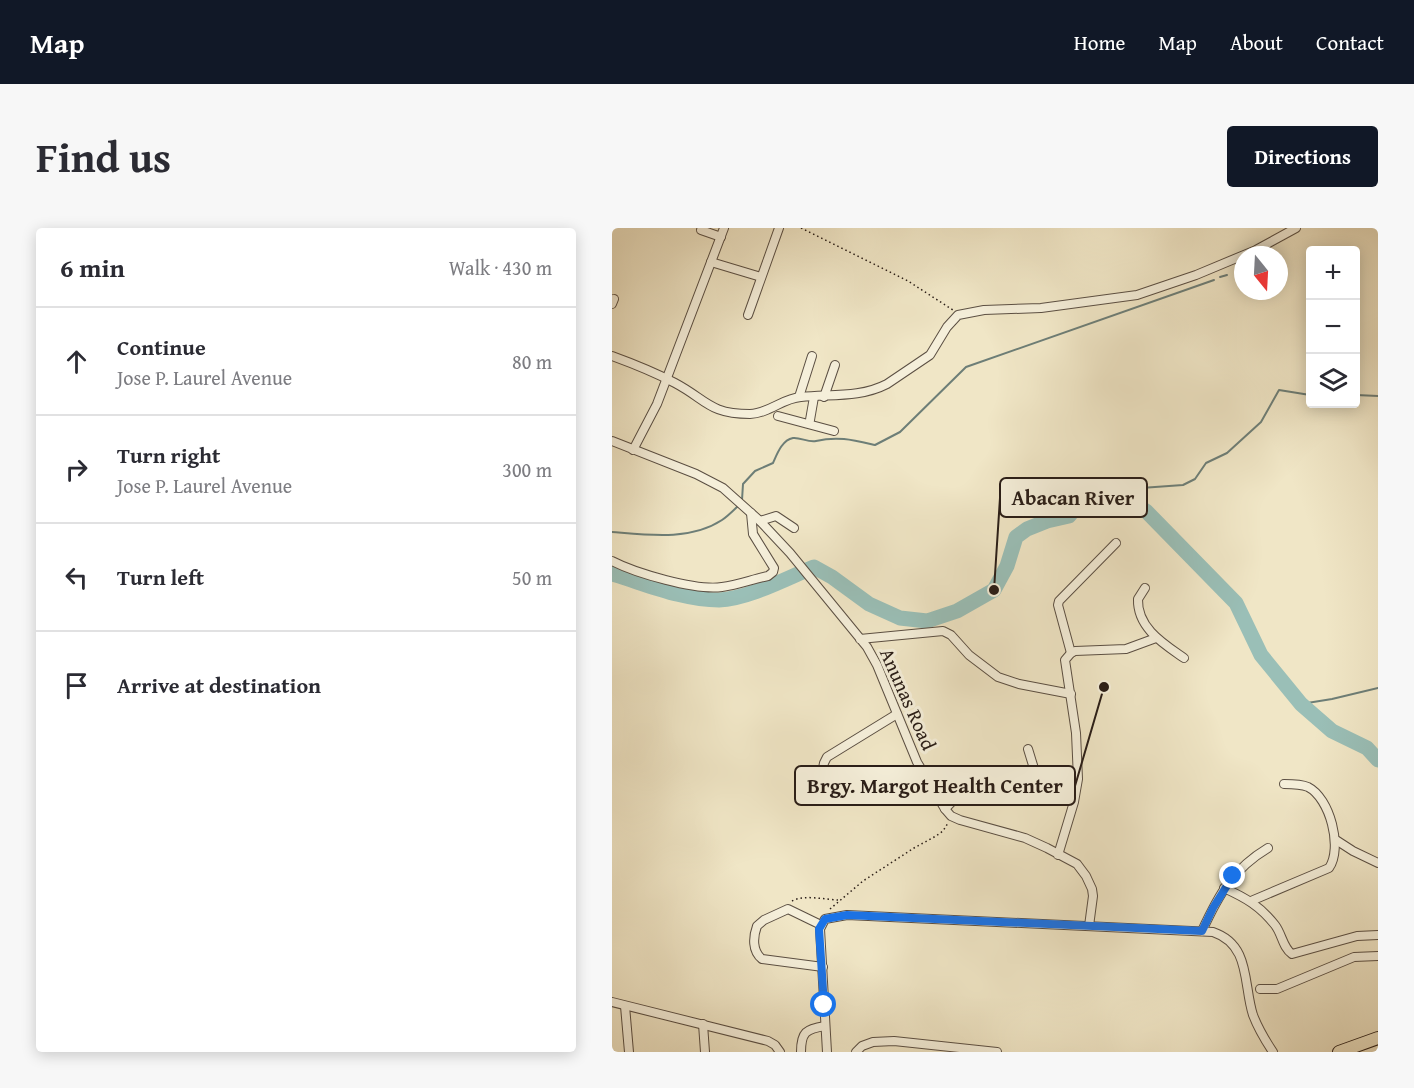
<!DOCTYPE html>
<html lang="en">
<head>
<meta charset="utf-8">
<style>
	:root { --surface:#fff; --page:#f7f7f7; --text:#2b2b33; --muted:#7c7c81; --line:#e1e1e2; --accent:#111827 }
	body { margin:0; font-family:"Gentium Book Plus",serif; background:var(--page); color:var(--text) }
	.controls { position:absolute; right:18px; top:18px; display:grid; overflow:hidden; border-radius:6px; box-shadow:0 3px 15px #0003 }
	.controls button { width:54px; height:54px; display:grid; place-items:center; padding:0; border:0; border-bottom:2px solid var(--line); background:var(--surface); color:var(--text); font:30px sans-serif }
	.compass { position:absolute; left:622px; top:18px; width:54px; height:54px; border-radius:50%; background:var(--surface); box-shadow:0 3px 15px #0003; rotate:162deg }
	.stop { position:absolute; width:18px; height:18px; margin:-14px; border:4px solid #1a73e8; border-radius:50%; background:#fff }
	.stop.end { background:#1a73e8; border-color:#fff; box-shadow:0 2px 6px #0008 }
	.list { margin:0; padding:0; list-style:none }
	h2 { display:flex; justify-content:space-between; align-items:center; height:78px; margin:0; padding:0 24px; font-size:26px }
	h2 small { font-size:20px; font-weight:400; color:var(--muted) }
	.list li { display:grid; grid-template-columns:39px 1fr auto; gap:18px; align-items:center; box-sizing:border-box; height:108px; padding:0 24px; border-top:2px solid var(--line) }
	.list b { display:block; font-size:22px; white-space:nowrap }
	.list p { margin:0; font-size:20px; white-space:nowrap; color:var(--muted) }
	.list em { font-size:20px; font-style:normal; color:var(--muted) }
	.icon { flex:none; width:33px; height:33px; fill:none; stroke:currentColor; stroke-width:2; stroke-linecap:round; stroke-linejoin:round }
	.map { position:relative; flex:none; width:766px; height:824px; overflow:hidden; border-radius:6px }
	header { display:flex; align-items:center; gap:36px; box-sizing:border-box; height:84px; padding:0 30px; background:var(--accent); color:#fff }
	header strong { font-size:28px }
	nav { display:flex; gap:33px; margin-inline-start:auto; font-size:21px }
	.intro { display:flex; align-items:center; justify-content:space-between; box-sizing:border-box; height:144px; padding:0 36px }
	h1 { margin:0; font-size:42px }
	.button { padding:15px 27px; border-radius:6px; background:var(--accent); color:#fff; font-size:21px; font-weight:700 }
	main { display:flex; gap:36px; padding:0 36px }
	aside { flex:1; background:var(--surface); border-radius:6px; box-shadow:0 3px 15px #0003 }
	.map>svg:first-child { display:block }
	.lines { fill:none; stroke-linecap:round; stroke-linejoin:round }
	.stream { stroke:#6d7e77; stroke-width:2 }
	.river { stroke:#9abfb7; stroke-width:15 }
	.minor-casing { stroke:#5b4f43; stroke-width:10 }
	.highway-casing { stroke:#291d17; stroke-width:14 }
	.path { stroke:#291d17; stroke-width:1.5; stroke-dasharray:1.5 3; stroke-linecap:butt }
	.minor { stroke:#f5efda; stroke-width:8 }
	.highway { stroke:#f0e6c6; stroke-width:12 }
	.route { stroke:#1a73e8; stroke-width:8 }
	.labels { text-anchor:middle; stroke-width:6; stroke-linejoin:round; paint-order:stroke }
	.street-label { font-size:20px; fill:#291d17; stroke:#f5efda }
	.leader { fill:none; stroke:#291d17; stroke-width:2 }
	.callout-dot { fill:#291d17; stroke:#f5efda; stroke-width:2 }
	.callout { fill:#f5efda; stroke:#291d17; stroke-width:2 }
	.callout-label { font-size:21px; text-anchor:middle; font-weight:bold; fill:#291d17 }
</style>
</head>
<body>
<header>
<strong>Map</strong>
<nav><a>Home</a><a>Map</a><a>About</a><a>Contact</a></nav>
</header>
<div class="intro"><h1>Find us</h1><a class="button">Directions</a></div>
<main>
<aside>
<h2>6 min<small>Walk · 430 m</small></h2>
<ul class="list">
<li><svg class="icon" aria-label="ahead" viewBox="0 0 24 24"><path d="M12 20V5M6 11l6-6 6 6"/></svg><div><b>Continue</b><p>Jose P. Laurel Avenue</p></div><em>80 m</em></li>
<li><svg class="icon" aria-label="right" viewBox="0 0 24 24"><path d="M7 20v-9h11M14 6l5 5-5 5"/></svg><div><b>Turn right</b><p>Jose P. Laurel Avenue</p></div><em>300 m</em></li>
<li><svg class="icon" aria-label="left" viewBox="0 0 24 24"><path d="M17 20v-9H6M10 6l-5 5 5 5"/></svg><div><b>Turn left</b></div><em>50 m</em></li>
<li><svg class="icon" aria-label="arrive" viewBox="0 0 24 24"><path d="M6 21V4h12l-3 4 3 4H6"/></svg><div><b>Arrive at destination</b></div></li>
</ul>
</aside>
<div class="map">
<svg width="766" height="824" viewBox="0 0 766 824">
	<rect width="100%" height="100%" fill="#f0e6c6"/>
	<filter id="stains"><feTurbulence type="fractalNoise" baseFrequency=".00333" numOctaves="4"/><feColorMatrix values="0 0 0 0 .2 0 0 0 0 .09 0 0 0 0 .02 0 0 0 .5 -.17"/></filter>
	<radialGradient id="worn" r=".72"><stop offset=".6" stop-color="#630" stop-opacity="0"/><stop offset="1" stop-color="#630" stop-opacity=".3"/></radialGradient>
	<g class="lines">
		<g class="stream">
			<polyline points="608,49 615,47"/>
			<polyline points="744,167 766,168"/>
			<polyline points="501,262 571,257 583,251 594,235 615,225 649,194 667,162 698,167"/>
			<path d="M130 272 131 256 143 243 161 235C165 226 170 212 181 210 188 209 197 215 204 213 226 208 241 212 263 217L288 204 354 139 602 52"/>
			<path d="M0 304C36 307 78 313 110 292 116 288 122 282 127 277"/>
			<polyline points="689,476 720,471 766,460"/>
		</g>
		<path class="river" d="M0 346C34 356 71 372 107 372 136 371 175 350 202 339L220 349 257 376 288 390 315 393 345 383 382 362 395 338 404 309 415 301 435 293 457 288 471 271 488 263 501 262 534 283 624 375 649 427 689 476 720 503 755 520 766 532"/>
		<g class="minor-casing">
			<g id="minor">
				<polyline points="89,2 109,9"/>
				<polyline points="99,34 149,49"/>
				<polyline points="0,76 2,71"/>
				<polyline points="136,87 167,0"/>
				<path d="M0 128C22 136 42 144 63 155 95 172 97 186 138 186 158 185 171 170 189 169 219 166 248 170 275 156L318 127 335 99 346 87 372 82 429 80 525 67 584 47 644 22 684 0"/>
				<polyline points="187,169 200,128"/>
				<polyline points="212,169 223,137"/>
				<polyline points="166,188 222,203"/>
				<polyline points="198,192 202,169"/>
				<polyline points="0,213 84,246 111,260 148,293 178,325 255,419 265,437 305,534 333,581 339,588 348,592 413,610 435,620 465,636 474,648 480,661 481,668 477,698"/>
				<polyline points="21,222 45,176 112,0"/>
				<polyline points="148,293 164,288 182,300"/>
				<path d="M0 333C23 345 84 363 110 359 126 357 141 351 156 348L161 344 162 340 141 306 139 285"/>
				<path d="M533 360 526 371C525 400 552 416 572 430"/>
				<polyline points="248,411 331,403 339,407 357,427 386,449 407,456 459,466"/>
				<polyline points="459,425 446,377 447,373 504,315"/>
				<polyline points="207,561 212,535 215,529 285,486"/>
				<path d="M333 581 357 556C377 547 383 573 413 557 418 554 421 553 424 547L416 521"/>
				<polyline points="724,612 741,623 766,635"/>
				<polyline points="446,627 462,574 466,551 464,505 453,432 459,425 463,423 514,421 544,410"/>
				<path d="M612 660C634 670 648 678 663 697 670 706 671 720 680 726L745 708 766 707"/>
				<path d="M639 673 717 640C731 620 718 570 696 559 689 556 680 556 672 556"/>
				<path d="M209 697 176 681 152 692 145 698C141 709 140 723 150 731L211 739"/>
				<path d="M590 703C607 666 621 641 656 620"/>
				<polyline points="648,761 665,761 742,729 766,728"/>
				<polyline points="0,774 156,813 163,817 168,824"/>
				<polyline points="13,778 17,824"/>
				<polyline points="91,796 93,824"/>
				<path d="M189 824C189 804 194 801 213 798"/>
				<path d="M215 824 208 701 213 691 235 687 601 704C639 717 631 756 641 787 646 800 653 812 661 824"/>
				<polyline points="244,824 250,818 261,814 282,813 385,824"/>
			</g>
		</g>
		<g class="highway-casing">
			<polyline id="highway" points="727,824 766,810"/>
		</g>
		<g class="path">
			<polyline points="189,0 296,53 341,82"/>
			<path d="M180 673C193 666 213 672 228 672"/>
			<polyline points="218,681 251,653 302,620 324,608 331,603 336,595"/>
		</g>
		<use href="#minor" class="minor"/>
		<use href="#highway" class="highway"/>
	</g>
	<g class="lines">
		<polyline class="route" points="212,777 207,701 213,691 235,687 590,703 601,680 621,648"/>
	</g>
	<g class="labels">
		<g class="street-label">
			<text transform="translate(296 471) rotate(66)" y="7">Anunas Road</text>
		</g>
	</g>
	<path class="leader" d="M382 362L388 270M492 459L463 558"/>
	<g class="callout-dot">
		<circle cx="382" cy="362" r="6"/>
		<circle cx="492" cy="459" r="6"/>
	</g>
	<g class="callout">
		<rect x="388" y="250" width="147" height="39" rx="6"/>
		<rect x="183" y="538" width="280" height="39" rx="6"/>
	</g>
	<g class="callout-label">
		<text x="461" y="277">Abacan River</text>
		<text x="323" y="565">Brgy. Margot Health Center</text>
	</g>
	<rect width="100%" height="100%" filter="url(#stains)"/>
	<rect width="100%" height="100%" fill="url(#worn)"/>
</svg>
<div class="controls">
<button>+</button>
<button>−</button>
<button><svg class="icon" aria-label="layers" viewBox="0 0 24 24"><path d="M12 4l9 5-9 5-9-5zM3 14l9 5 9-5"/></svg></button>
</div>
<svg class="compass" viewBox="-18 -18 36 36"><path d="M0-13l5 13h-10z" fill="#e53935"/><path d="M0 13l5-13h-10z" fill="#7c7c81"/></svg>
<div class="stop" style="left:212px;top:777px"></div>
<div class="stop end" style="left:621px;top:648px"></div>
</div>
</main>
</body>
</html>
